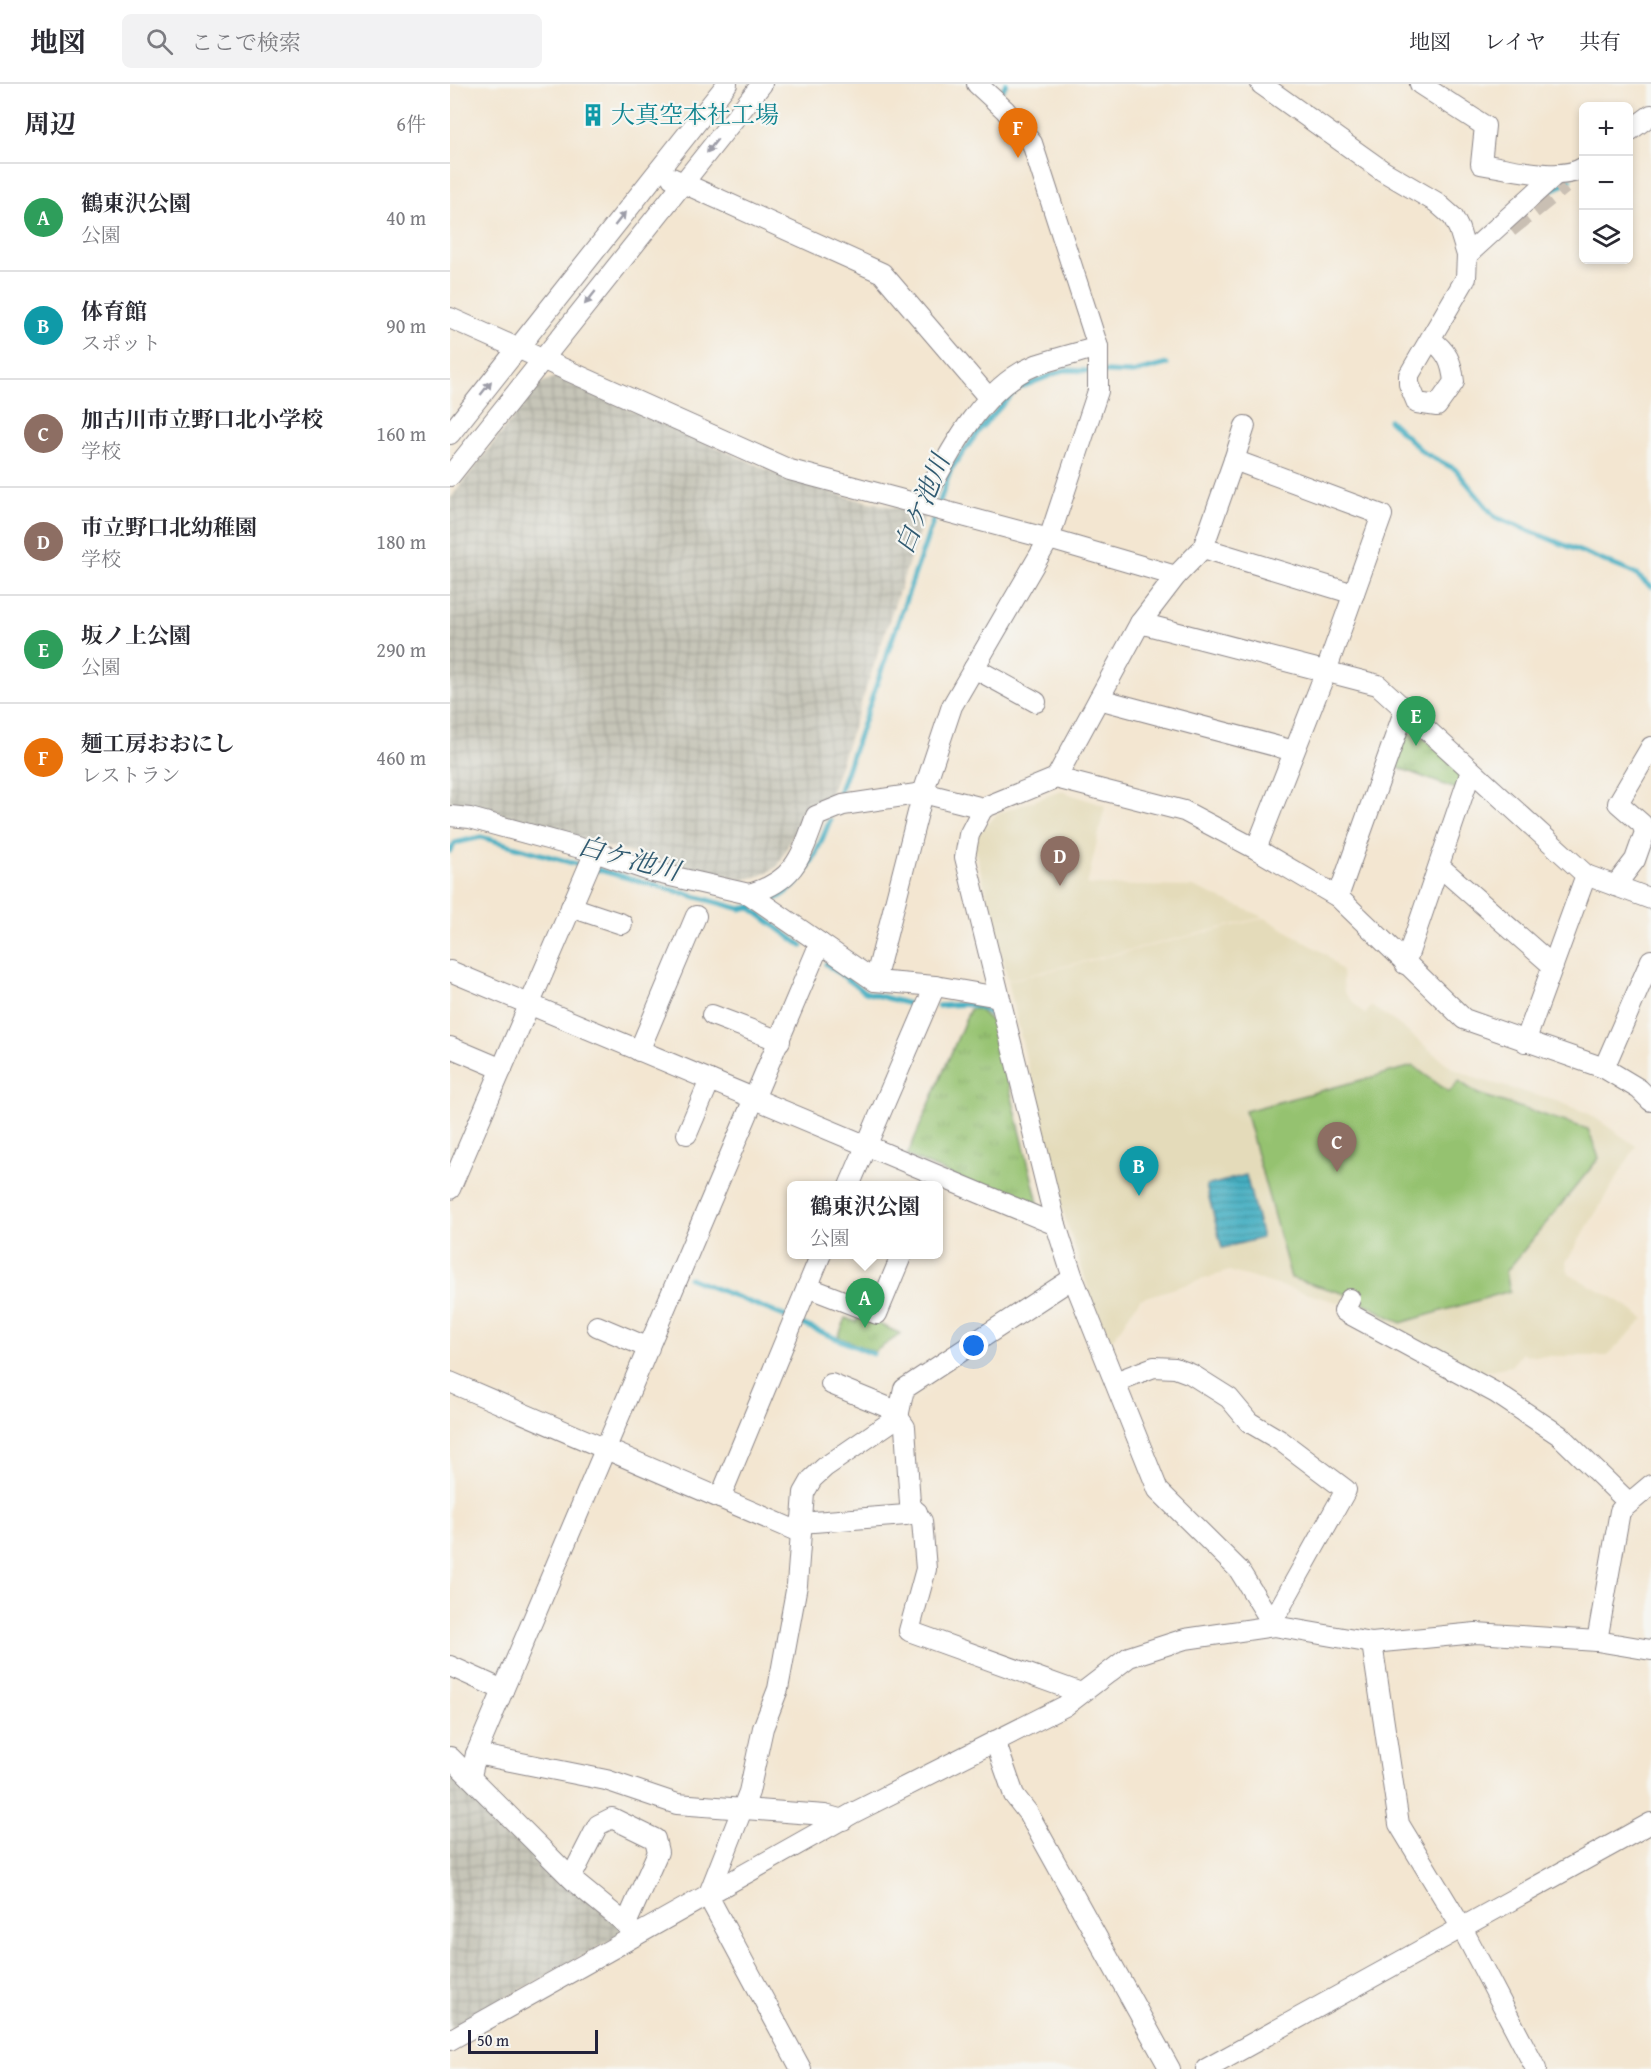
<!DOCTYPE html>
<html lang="ja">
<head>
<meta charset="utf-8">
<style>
	:root { --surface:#fff; --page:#f2f2f3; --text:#2b2b33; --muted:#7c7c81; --line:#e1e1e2; --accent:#0f766e }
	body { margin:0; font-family:"Gentium Book Plus","Noto Serif JP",serif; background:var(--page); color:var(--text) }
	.controls { position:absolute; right:18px; top:18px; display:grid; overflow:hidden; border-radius:9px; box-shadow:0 3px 9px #0003 }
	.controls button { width:54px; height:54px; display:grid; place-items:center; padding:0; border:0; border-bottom:2px solid var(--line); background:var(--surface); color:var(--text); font:30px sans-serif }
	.scale { position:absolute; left:18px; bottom:15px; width:130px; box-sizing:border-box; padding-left:6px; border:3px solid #22223b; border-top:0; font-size:16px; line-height:21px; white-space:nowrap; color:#22223b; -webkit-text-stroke:4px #f6f6f2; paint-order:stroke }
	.you { position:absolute; left:524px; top:1262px; width:21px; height:21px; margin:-15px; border:4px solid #fff; border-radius:50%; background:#1a73e8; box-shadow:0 0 0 9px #1a73e833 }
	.badge { display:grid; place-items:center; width:39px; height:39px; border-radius:50%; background:var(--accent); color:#fff; font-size:20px; font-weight:700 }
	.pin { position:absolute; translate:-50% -50px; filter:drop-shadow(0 2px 3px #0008) }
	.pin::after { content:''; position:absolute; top:32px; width:21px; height:18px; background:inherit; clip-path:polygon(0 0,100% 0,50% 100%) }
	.popup { position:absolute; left:337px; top:1097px; width:156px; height:78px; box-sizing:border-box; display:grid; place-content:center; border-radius:9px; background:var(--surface); filter:drop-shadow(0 2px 4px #0005); font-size:20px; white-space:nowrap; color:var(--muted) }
	.popup b { font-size:22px; color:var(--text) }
	.popup::after { content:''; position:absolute; left:50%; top:100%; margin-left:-12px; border:12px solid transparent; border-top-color:var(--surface) }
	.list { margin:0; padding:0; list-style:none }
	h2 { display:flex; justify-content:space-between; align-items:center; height:78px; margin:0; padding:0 24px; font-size:26px }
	h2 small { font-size:20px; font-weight:400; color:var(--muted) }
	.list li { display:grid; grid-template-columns:39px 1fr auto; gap:18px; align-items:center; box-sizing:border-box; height:108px; padding:0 24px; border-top:2px solid var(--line) }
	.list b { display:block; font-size:22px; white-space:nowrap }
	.list p { margin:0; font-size:20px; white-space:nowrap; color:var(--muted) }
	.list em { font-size:20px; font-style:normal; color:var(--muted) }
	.icon { flex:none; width:33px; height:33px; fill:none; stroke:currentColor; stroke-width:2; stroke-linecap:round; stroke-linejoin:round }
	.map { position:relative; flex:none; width:1201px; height:1985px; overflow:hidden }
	header { display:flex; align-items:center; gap:36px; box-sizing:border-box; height:84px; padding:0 30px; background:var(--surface); border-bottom:2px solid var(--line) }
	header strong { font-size:28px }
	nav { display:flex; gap:33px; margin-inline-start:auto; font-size:21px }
	.search { width:420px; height:54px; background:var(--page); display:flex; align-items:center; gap:15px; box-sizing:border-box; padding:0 21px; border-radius:9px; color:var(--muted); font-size:22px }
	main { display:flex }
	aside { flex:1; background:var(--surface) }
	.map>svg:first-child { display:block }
	.built { fill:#e4dbba }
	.industrial { fill:url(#industrial-grid) }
	.park { fill:url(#park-tufts); stroke:#5c7256; stroke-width:1.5 }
	.pitch { fill:#95c270; stroke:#5c7256; stroke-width:1.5 }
	.water { fill:url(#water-rules); stroke:#33687e; stroke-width:1.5 }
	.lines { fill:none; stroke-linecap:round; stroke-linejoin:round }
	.stream { stroke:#44afc2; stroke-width:5 }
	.minor-tunnel { stroke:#c9bfb3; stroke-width:20; stroke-dasharray:20 10; stroke-linecap:butt }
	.minor-casing { stroke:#8a8486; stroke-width:22 }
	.minor { stroke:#fff; stroke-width:20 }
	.oneway { fill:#9c9ca7 }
	.labels { text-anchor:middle; stroke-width:4.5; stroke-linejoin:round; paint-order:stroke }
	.culture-label { font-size:24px; fill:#0d838f; stroke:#f6f6f2; text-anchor:start }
	.water-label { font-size:26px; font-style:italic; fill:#305a71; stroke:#f6f6f2 }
</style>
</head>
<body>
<header>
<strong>地図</strong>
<div class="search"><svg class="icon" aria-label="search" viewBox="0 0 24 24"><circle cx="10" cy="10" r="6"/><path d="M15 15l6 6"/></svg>ここで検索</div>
<nav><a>地図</a><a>レイヤ</a><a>共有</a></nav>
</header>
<main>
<aside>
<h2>周辺<small>6件</small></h2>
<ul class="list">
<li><span class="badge" style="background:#2e9e5b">A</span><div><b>鶴東沢公園</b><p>公園</p></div><em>40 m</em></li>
<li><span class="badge" style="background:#0f9aa8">B</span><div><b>体育館</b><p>スポット</p></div><em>90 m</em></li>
<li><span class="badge" style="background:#8d6e63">C</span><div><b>加古川市立野口北小学校</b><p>学校</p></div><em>160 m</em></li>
<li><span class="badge" style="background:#8d6e63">D</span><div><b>市立野口北幼稚園</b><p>学校</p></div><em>180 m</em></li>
<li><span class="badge" style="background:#2e9e5b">E</span><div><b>坂ノ上公園</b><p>公園</p></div><em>290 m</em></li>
<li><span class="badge" style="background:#e8710a">F</span><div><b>麺工房おおにし</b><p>レストラン</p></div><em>460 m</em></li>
</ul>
</aside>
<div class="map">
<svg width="1201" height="1985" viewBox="0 0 1201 1985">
	<defs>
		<pattern id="industrial-grid" width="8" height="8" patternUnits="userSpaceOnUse" patternTransform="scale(1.5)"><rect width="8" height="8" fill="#c6c5b8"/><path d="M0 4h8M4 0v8" fill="none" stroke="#aaa99f"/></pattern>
		<pattern id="park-tufts" width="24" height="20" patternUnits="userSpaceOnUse" patternTransform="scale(1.5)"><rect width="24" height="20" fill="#95c270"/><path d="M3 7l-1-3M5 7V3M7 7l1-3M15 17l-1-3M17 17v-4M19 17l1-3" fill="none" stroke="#80a662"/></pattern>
		<pattern id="water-rules" width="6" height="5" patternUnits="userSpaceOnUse" patternTransform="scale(1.5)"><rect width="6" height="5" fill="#44afc2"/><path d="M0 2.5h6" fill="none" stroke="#388e9f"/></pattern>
	</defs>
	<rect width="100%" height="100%" fill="#f6f6f2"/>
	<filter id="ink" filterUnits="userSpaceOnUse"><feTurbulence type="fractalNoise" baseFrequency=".0167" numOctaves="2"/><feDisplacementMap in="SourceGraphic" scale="12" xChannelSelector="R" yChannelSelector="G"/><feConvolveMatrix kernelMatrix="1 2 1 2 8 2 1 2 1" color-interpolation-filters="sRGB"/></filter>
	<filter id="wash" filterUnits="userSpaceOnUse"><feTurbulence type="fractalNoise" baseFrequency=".008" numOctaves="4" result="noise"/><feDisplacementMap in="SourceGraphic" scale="24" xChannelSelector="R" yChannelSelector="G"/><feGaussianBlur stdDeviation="1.35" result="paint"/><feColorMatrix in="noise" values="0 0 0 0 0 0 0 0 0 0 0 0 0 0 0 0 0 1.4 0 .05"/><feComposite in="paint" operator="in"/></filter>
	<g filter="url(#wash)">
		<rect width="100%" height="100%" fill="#f3e6d1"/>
		<g class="built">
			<polygon points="611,707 655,722 637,801 743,803 814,833 558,896 525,764 526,751 547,730"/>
			<polygon points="815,834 877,871 892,888 894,908 915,931 921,922 948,940 1002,984 1028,995 1110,1018 1141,1031 1186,1062 1116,1178 1119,1190 1169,1217 1194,1235 1157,1272 1082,1272 1072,1269 1061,1282 1023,1289 890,1219 779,1187 690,1215 660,1259 656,1243 651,1244 609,1115 558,897"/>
		</g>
		<g class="industrial">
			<polygon points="106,293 330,391 401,414 475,430 379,714 356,724 328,782 312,791 293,796 252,788 0,720 0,415 90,299"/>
			<polygon points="0,1684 171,1841 171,1851 0,1945"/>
		</g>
		<g class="park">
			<polygon points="958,640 1013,690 1008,706 944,682"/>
			<polygon points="520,925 528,925 544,940 589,1123 586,1126 457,1072"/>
			<polygon points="409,1231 451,1250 424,1268 388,1253 396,1234 406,1238"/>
		</g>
		<polygon class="pitch" points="963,982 999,1008 1009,997 1028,1010 1138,1045 1149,1074 1056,1188 1060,1207 951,1239 899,1211 841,1194 795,1027"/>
		<polygon class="water" points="796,1091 812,1154 772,1164 756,1102"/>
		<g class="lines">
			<g class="stream">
				<polyline points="553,5 556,0"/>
				<polyline points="1099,107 1120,96"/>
				<polyline points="1099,107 1113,101"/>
				<polyline points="939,336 974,369 1005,385 1045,433 1184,489 1201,503"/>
				<polyline points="388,712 501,385 531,344 567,305 614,286 682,289 717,280"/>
				<polyline points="0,767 5,759 31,753 133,782"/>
				<polyline points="142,784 291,825 307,821"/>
				<path d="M319 818C355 804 366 770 380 736"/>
				<polyline points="299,823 352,862"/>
				<polyline points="376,880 415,908 470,923"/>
				<path d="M488 922C516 920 526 916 548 936"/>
				<polyline points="239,1194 339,1234"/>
				<polyline points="347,1238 423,1270"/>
			</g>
		</g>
	</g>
	<g filter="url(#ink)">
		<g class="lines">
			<polyline class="minor-tunnel" points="1059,144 1113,101"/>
			<g class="minor-casing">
				<g id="minor">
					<path d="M811 0 933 87 986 118 1003 133 1009 145 1017 171 1016 194 959 291V300L967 319 987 322 1004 298C1002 278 997 267 980 255"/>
					<path d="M970 0 1035 42 1031 80C1058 84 1112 99 1134 83"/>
					<polyline points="1178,48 1201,31"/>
					<polyline points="222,94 432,189 538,313"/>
					<polyline points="1017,171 1105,91"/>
					<polyline points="0,234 340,386 599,455 726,492"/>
					<polyline points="0,350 277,0"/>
					<polyline points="784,376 795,342"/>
					<polyline points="0,392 312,0"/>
					<path d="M472 420C498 371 532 302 586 281 606 274 628 269 648 263"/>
					<polyline points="753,464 904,510"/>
					<polyline points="690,539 928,601 1136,791 1075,958"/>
					<polyline points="524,584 586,618"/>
					<polyline points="649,615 844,667"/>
					<polyline points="606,694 690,539 726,492 753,464 784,376 932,431 876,587 806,765"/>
					<polyline points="533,724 519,751 515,773 606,1141 623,1194 708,1406 789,1486 824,1542"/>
					<polyline points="0,732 20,734 145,768 203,788 299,810 425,897 485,902 549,913"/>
					<polyline points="989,782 1103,882"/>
					<polyline points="1136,791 1201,815"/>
					<polyline points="1165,802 1185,776 1195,748 1192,740 1168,719 1201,663"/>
					<path d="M299 810C345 797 351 773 366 732L393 721 473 709 533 724 606 694 734 727 806 765 888 813 1014 935 1154 984 1189 1005 1201 1017"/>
					<polyline points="888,813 955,625"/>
					<polyline points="121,823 172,840"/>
					<polyline points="955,880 1021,687"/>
					<polyline points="0,887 606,1141"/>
					<polyline points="425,897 473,709 502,622 599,455 648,307 648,263 582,59 555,26 527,0"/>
					<polyline points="262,931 330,957"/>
					<polyline points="0,963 52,985"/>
					<polyline points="189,967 246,832"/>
					<polyline points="1154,984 1201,876"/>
					<polyline points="237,1050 260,996"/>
					<polyline points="399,1102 485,902"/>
					<polyline points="0,1105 145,768"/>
					<polyline points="357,1203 427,1230 452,1170"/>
					<polyline points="900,1215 894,1227 1046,1309 1109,1351 1178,1418"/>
					<polyline points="147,1242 199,1264"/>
					<polyline points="0,1298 349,1448"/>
					<polyline points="665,1298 704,1283 725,1284 741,1290 779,1314 799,1338 831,1357 896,1406 826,1531 824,1542"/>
					<polyline points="381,1300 449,1328"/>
					<polyline points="448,1333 455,1343 460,1420 472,1437 476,1485 459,1547 631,1609"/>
					<polyline points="270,1414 371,1170"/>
					<polyline points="350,1439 456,1431 467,1428"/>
					<polyline points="1147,1557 1170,1427 1201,1401"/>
					<polyline points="922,1559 949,1740 1012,1844 1086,1985"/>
					<polyline points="0,1582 53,1606"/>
					<polyline points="545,1657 564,1711 578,1729 720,1985"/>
					<polyline points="26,1670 156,1696 227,1720 375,1731 393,1736"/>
					<polyline points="0,1673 127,1800 176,1840 186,1851"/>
					<polyline points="21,1692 26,1670 370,859"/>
					<polyline points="121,1794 148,1741 162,1734 205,1755 208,1768 176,1840"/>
					<polyline points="0,1956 405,1728 615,1622 679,1573 735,1555 824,1542 922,1559 1026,1549 1147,1557 1201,1566"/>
					<polyline points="351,1985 258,1812 299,1708 313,1644 328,1605 347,1501 354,1409 362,1395 375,1383 448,1333 454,1305 623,1194"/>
					<polyline points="756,1985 1201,1739"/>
				</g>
			</g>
			<use href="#minor" class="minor"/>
		</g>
		<defs><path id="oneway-solid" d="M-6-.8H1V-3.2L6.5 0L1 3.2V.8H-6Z" transform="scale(1.5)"/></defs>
		<g class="oneway">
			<use href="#oneway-solid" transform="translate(262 62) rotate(128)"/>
			<use href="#oneway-solid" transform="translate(170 135) rotate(-52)"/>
			<use href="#oneway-solid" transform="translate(140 214) rotate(129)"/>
			<use href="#oneway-solid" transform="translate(36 304) rotate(-52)"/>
		</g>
	</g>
	<defs>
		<g id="building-bare" transform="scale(1.8)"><path d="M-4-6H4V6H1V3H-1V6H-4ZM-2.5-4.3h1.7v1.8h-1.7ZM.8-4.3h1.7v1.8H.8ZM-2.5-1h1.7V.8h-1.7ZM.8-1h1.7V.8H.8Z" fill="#0f9aa8" stroke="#f6f6f2" stroke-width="2.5" paint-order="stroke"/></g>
	</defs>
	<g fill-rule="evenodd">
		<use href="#building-bare" x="143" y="31"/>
	</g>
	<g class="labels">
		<g class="culture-label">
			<text x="161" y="39">大真空本社工場</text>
		</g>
		<g class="water-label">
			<text transform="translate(472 420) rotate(-68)" y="9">白ケ池川</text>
			<text transform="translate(179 774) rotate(15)" y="9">白ケ池川</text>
		</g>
	</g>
</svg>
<div class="controls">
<button>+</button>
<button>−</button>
<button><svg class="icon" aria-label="layers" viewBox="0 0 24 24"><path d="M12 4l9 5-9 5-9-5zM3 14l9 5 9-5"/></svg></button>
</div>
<div class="scale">50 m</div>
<div class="you"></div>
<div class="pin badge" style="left:415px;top:1244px;background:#2e9e5b">A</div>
<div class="popup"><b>鶴東沢公園</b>公園</div>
<div class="pin badge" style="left:689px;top:1112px;background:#0f9aa8">B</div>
<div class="pin badge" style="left:887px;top:1088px;background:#8d6e63">C</div>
<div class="pin badge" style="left:610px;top:802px;background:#8d6e63">D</div>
<div class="pin badge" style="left:966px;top:662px;background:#2e9e5b">E</div>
<div class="pin badge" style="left:568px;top:74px;background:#e8710a">F</div>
</div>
</main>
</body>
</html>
